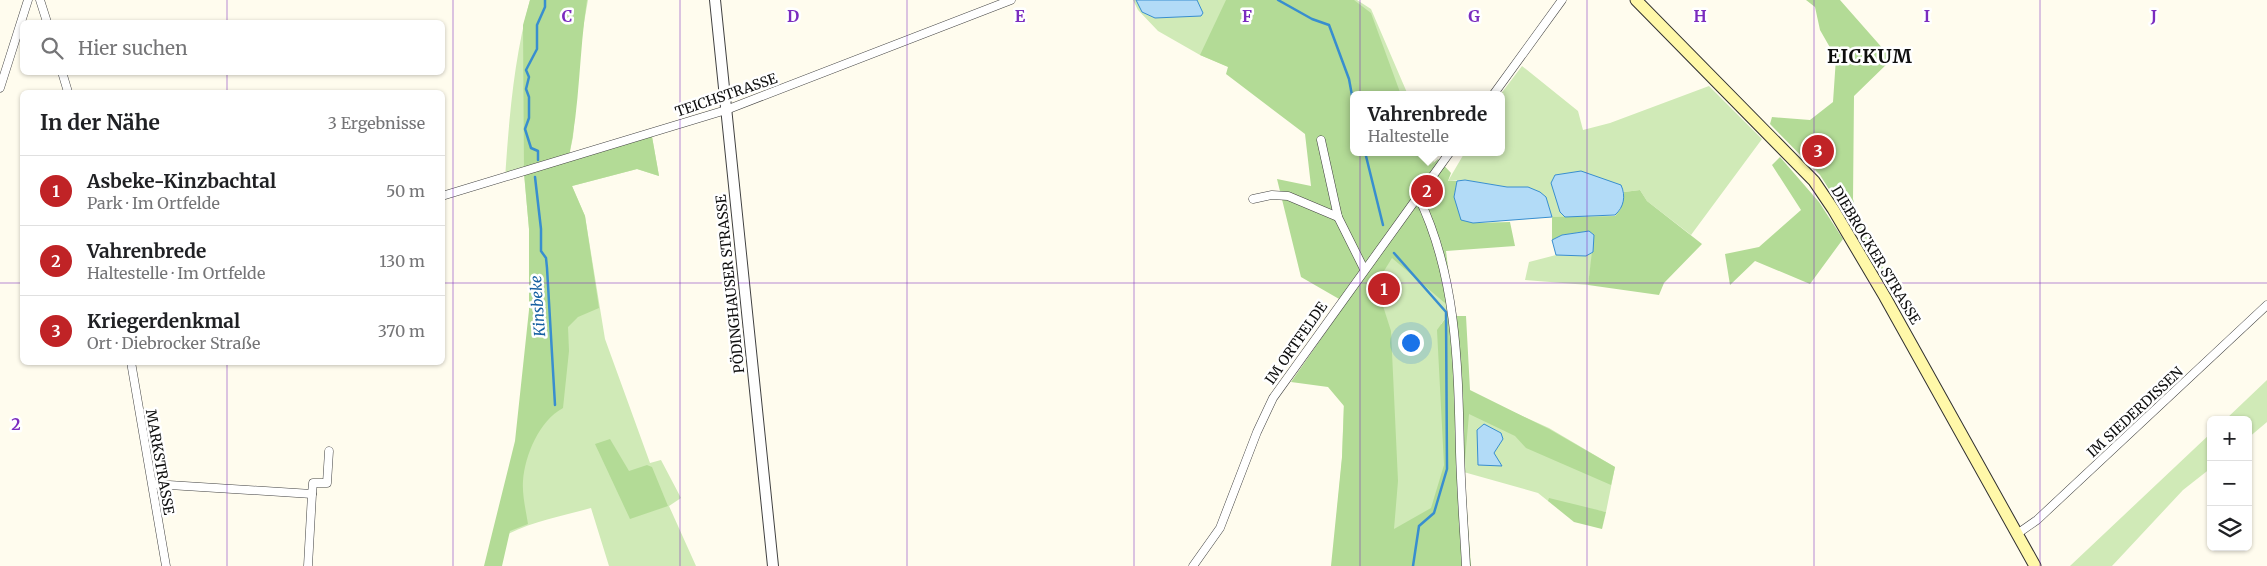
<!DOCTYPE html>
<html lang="de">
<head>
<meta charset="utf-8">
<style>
	:root { --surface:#fff; --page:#f6f6f6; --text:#202124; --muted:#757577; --line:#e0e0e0; --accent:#c02326 }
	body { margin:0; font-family:Merriweather,serif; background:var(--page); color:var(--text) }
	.controls { position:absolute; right:15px; bottom:15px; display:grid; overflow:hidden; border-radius:8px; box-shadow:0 1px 4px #0004 }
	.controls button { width:45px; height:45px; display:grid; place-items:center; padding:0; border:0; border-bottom:1px solid var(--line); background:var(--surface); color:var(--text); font:25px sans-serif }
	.you { position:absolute; left:1410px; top:342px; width:18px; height:18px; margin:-12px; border:4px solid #fff; border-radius:50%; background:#1a73e8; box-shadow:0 0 0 8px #1a73e833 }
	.badge { display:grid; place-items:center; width:32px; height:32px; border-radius:50%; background:var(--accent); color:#fff; font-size:16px; font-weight:700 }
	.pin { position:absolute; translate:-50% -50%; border:2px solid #fff; box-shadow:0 1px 5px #0006 }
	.popup { position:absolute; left:1350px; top:91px; width:155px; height:65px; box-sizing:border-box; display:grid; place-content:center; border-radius:8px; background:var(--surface); filter:drop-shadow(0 1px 4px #0005); font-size:16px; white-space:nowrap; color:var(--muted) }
	.popup b { font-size:19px; color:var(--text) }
	.popup::after { content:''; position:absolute; left:50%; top:100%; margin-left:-10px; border:10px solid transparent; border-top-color:var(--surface) }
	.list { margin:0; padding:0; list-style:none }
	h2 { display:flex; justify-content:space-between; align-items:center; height:65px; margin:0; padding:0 20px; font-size:21px }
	h2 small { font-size:16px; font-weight:400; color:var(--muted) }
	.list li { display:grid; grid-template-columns:32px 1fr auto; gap:15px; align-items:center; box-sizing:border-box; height:70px; padding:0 20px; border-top:1px solid var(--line) }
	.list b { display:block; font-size:19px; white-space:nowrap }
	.list p { margin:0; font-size:16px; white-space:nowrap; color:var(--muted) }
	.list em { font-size:16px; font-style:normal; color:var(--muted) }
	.icon { flex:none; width:28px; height:28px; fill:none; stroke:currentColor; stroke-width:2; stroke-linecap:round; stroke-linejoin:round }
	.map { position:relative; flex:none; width:2267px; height:566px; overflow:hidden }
	.search { position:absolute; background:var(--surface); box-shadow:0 1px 4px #0004; left:20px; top:20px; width:425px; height:55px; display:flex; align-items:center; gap:12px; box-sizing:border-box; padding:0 18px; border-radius:8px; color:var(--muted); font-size:19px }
	.panel { position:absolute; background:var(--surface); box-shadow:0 1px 4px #0004; left:20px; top:90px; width:425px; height:275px; border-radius:8px }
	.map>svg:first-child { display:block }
	.green { fill:#d0eab7 }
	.forest { fill:#b3db96; fill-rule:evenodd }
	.water { fill:#b2dbf7; stroke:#388ecf }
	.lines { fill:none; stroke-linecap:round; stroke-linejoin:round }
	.stream { stroke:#388ecf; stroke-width:2.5 }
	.minor-casing { stroke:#414141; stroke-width:9 }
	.tertiary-casing { stroke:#414141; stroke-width:12 }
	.secondary-casing { stroke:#303030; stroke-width:13 }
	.minor { stroke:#fff; stroke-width:8 }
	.tertiary { stroke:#fff; stroke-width:10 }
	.secondary { stroke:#fff8a9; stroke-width:11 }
	.grid { fill:none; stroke:#7b2cbf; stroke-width:1; stroke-opacity:0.55 }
	.labels { text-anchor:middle; stroke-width:5; stroke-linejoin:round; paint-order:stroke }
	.street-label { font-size:14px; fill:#0e0e0e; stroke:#fff }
	.water-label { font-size:15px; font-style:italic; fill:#155fa1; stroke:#fff }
	.district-label { font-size:19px; font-weight:bold; letter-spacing:1px; fill:#0e0e0e; stroke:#fff }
	.grid-label { font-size:16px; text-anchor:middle; font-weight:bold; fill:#7b2cbf; stroke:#fff; stroke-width:5; stroke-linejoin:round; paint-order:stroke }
</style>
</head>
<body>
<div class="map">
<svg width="2267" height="566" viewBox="0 0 2267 566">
	<rect width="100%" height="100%" fill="#fffcee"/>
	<g class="green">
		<path d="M530 0H588L581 40 573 137 569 156 651 131 659 176 637 169 572 186 585 216 605 339 650 463 661 460 681 498 669 506 696 566H609L591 508C554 518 523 523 490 544L532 400 529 229 524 173 505 179C509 119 514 57 530 0Z"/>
		<polygon points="1133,0 1357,0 1371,9 1408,95 1353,95 1353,152 1433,152 1444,302 1446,304 1447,316 1441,324 1469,392 1549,428 1615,467 1606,512 1548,501 1538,493 1460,471 1448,500 1332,566 1342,459 1347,303 1312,187 1306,134 1229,67 1200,55 1158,31 1138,10"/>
		<polygon points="1522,66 1578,111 1583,130 1610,123 1709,86 1762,139 1691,235 1647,201 1640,190 1624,192 1620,185 1560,212 1565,217 1552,217 1546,197 1528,187 1507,187 1465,180 1448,181 1465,152 1475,156 1477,152 1501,152 1500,95"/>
		<polygon points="1593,252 1588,285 1525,280 1529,262 1556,255 1586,256"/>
		<polygon points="2267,380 2267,422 2248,438 2248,420 2225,420"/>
		<polygon points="2211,433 2211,468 2183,490 2112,566 2070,566"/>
	</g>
	<g class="forest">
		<path d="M530 0H587C579 52 580 106 569 156L651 131 659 176 637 169 572 186 585 216 599 308 578 317 568 327 569 351 563 408C539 421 525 455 523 481 522 495 526 511 528 524L510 531 502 566H484L515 441 529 310V229L524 173 523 25Z"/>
		<path d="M1226 0H1354L1371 13 1401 95H1353V152H1422L1431 165 1438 159 1451 173 1448 181H1457L1454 197 1473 223 1510 222 1515 246 1446 251 1454 316H1466L1470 390 1549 429 1615 467 1611 485 1526 448 1515 436 1469 414 1464 471 1471 566H1331L1342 457 1344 406 1328 387 1291 382 1346 303 1301 277 1277 179 1311 186 1305 134 1226 74 1228 67 1200 55ZM1392 258 1446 304 1447 316 1437 330 1444 465 1431 508 1394 529 1398 481 1391 331 1376 284Z"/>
		<polygon points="1806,0 1840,0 1892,59 1854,96 1853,199 1859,222 1893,287 1889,290 1858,235 1820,175 1770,124 1772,117 1810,120 1833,102 1836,58 1820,30 1815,7"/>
		<polygon points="1780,157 1819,202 1843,239 1810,284 1755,261 1730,285 1725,254 1759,247 1801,210 1772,165"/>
		<polygon points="1640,190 1647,201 1702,244 1664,283 1659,295 1588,285 1594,235 1589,231 1562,235 1552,240 1552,217 1615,216 1620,210 1624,192"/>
		<polygon points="610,439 629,471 647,465 652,467 668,506 630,519 595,444"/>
		<polygon points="1549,498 1606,512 1602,529 1574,522 1548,501"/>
	</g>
	<g class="water">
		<polygon points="1136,0 1197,0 1203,13 1201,16 1155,18 1142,12"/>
		<path d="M1581 171 1621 185C1626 196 1624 207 1615 215L1565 217 1560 212 1551 183 1555 175Z"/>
		<polygon points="1465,180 1507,187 1528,187 1540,192 1546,197 1552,217 1473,223 1461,220 1454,197 1457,181"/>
		<polygon points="1589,231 1594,235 1593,252 1586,256 1556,255 1552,240 1562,235"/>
		<polygon points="1484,424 1501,433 1503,439 1494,453 1502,466 1478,465 1477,430"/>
	</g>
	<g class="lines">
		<g class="stream">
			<polyline points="1278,0 1312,19 1329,25 1349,79 1353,101"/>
			<polyline points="1365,152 1383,225"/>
			<polyline points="538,160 538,151 531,148 525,129 529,118 529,97 526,89 529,77 526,70 537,49 537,25 545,7 545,0"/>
			<polyline points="535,177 541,229 541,251 546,258 547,268 555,405"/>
			<polyline points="1394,253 1446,312 1447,469 1434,513 1419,526 1413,566"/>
		</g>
		<g class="minor-casing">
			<g id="minor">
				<polyline points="40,0 47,22"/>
				<polyline points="62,72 68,92"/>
				<polyline points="0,88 28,0"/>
				<polyline points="1493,95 1562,0"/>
				<polyline points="1321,140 1338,217 1364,269"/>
				<polyline points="442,196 726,110 1011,0"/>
				<path d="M1418 196C1457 276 1458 365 1460 452 1461 490 1464 528 1466 566"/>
				<polyline points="1253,199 1272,195 1288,196 1338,217"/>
				<polyline points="131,362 166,566"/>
				<polyline points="153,484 312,494 308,566"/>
				<polyline points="312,494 313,483 327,483 329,451"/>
				<polyline points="2017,534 2037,520 2267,305"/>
				<polyline points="1193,566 1220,528 1257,432 1273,398 1450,152"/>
			</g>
		</g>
		<g class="tertiary-casing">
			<polyline id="tertiary" points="715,0 773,566"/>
		</g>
		<g class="secondary-casing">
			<polyline id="secondary" points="1636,0 1814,181 1833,209 1885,297 2035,566"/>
		</g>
		<use href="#minor" class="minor"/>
		<use href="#tertiary" class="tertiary"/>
		<use href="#secondary" class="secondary"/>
	</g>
	<path class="grid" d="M227 0V22M453 0V566M680 0V566M907 0V566M1134 0V566M1360 0V566M1587 0V566M1814 0V566M2040 0V566M227 72V92M0 283H22M442 283H2267M227 362V566"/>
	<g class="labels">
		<g class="street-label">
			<text transform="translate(726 95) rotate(-19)" y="5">TEICHSTRASSE</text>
			<text transform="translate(1876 255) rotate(59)" y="5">DIEBROCKER STRASSE</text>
			<text transform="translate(730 284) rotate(-96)" y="5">PÖDINGHAUSER STRASSE</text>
			<text transform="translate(1296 343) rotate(-55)" y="5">IM ORTFELDE</text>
			<text transform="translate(2135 412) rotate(-43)" y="5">IM SIEDERDISSEN</text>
			<text transform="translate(160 462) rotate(80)" y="5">MARKSTRASSE</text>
		</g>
		<g class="water-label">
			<text transform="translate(538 306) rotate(-94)" y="5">Kinsbeke</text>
		</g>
		<g class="district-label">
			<text x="1870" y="63">EICKUM</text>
		</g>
	</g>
	<g class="grid-label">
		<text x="567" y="22">C</text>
		<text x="793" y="22">D</text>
		<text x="1020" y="22">E</text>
		<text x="1247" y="22">F</text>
		<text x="1474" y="22">G</text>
		<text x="1700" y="22">H</text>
		<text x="1927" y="22">I</text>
		<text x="2154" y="22">J</text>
		<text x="16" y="430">2</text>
	</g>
</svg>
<div class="controls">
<button>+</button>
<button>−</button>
<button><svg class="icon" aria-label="layers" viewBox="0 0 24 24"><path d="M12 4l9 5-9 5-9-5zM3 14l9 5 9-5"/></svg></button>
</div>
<div class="you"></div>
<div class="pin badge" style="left:1384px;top:289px">1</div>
<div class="pin badge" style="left:1427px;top:191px">2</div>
<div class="popup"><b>Vahrenbrede</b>Haltestelle</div>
<div class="pin badge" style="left:1818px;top:151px">3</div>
<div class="search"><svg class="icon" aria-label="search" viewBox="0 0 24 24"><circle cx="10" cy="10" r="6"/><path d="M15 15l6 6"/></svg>Hier suchen</div>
<section class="panel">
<h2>In der Nähe<small>3 Ergebnisse</small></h2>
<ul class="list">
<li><span class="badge">1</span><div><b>Asbeke-Kinzbachtal</b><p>Park · Im Ortfelde</p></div><em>50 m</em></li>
<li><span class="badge">2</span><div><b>Vahrenbrede</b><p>Haltestelle · Im Ortfelde</p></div><em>130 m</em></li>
<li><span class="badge">3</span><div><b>Kriegerdenkmal</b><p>Ort · Diebrocker Straße</p></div><em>370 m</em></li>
</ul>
</section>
</div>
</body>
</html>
